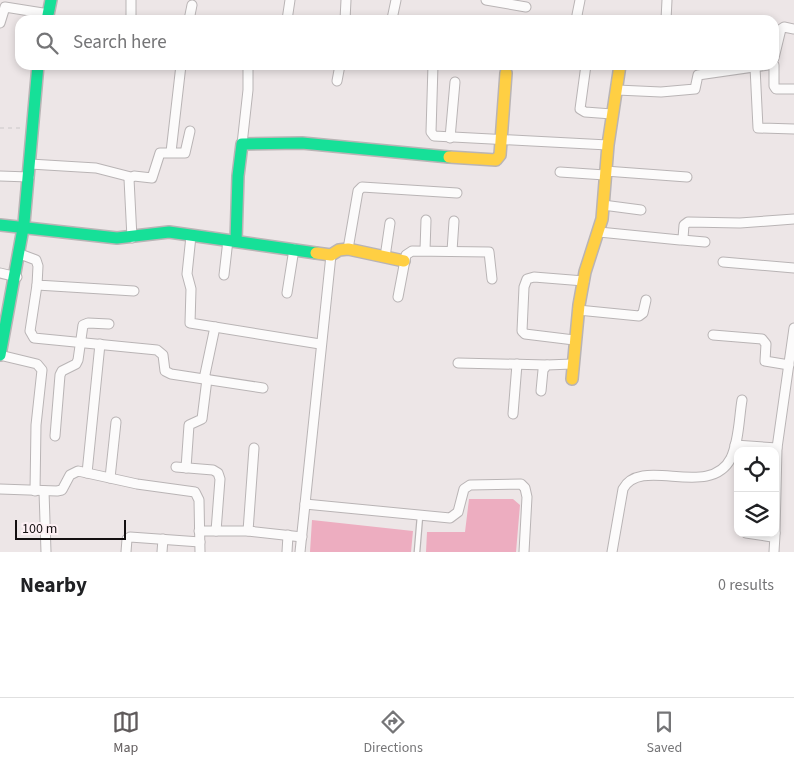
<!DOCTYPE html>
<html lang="en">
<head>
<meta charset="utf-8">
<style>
	:root { --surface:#fff; --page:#f2f2f2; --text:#202124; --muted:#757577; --line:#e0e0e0; --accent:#605b5c }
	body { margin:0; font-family:"Source Sans 3",sans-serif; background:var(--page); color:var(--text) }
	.controls { position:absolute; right:15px; bottom:15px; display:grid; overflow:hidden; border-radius:10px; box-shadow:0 2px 8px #0003 }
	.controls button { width:45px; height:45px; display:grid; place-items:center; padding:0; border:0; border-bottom:1px solid var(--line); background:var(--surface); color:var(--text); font:25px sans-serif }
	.scale { position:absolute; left:15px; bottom:12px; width:111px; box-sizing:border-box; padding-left:5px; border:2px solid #141011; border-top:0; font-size:14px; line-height:18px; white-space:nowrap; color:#141011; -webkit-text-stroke:4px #fdf0f4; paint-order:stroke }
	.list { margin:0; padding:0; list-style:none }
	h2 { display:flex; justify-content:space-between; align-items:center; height:65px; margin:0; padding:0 20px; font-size:21px }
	h2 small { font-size:16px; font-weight:400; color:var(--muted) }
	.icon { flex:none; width:28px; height:28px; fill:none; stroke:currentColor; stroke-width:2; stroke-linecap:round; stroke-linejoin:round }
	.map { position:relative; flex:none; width:794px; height:552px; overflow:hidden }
	.search { position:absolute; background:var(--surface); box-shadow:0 2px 8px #0003; left:15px; right:15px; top:15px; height:55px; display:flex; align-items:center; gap:12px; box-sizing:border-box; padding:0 18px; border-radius:15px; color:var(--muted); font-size:19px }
	.sheet { height:145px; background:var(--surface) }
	nav { display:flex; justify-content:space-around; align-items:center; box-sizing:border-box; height:70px; border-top:1px solid var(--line); background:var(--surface); font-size:14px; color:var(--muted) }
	nav a { display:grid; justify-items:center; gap:2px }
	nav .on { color:var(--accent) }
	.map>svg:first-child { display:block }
	.water { fill:#edadc0 }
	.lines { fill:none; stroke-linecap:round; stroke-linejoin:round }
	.lane-casing { stroke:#b9b4b5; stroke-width:7 }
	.street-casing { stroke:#b9b4b5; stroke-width:11 }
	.fast-casing { stroke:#b9b4b5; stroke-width:14 }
	.slow-casing { stroke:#b9b4b5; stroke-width:14 }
	.path { stroke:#cbc8c9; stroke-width:1; stroke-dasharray:4 4; stroke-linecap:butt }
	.lane { stroke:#fcfbfb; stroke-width:4.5 }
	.street { stroke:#fcfbfb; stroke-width:9 }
	.fast { stroke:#16e098; stroke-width:11 }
	.slow { stroke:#ffcf43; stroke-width:11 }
</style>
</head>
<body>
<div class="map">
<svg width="794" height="552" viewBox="0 0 794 552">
	<rect width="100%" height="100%" fill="#ede6e7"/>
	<g class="water">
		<polygon points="469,499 513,499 520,505 516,552 426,552 427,532 465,532"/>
		<polygon points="312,520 413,531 411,552 310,552"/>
	</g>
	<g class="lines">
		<g class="lane-casing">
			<polyline id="lane" points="417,552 420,516"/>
		</g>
		<g class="street-casing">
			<g id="street">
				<polyline points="486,0 526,7"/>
				<polyline points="392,19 396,0"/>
				<polyline points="131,20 131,0"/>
				<polyline points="189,20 192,5"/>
				<polyline points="287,20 290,0"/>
				<polyline points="345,20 346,0"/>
				<polyline points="579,20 577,15 580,0"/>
				<polyline points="666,20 667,0"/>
				<polyline points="0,23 5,7 49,14"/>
				<polyline points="774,58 781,29 784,27 794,29"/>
				<polyline points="433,65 431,132 434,136 608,145"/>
				<polyline points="586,65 580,109 585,112 612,114"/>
				<polyline points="774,65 774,86 776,89 794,89"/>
				<polyline points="755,67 758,128 794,129"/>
				<polyline points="337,81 340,65"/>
				<polyline points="617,90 661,92 695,89 698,75 768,65"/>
				<polyline points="450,138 455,82"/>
				<polyline points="242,144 248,90 248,65"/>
				<polyline points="171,152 181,65"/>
				<polyline points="30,164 96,168 131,177"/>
				<polyline points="605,171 687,177"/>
				<polyline points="560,172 605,175"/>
				<polyline points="0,176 29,177"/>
				<polyline points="603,205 641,210"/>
				<polyline points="599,232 680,240 683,238 684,225 688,222 740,223 794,219"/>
				<polyline points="191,236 187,274 191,289 190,323 320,344"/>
				<polyline points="132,238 129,179 134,176 152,178 160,153 185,153 190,131"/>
				<polyline points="682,240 705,242"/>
				<polyline points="348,249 358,191 362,187 457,193"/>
				<polyline points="425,250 426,220"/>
				<polyline points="452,251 454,221"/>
				<polyline points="20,254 36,260 38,266 37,285 134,291"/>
				<polyline points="385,257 390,223"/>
				<polyline points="723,262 794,268"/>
				<polyline points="0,273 17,277"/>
				<polyline points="224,275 228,240"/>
				<polyline points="37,285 30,331 34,338 157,350 163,355 165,371 171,374 263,388"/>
				<polyline points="287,293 294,249"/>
				<polyline points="398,297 406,255 412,251 489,252 492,279"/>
				<polyline points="578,310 639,316 643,313 646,300"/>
				<polyline points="713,335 762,339 766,344 765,361 789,365"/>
				<polyline points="574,340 525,334 522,331 524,287 527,279 534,277 584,281"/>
				<polyline points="0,355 37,364 42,370 36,425 35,491"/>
				<polyline points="458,363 547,365"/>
				<polyline points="204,379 215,327"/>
				<polyline points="541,391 543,370 547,365 572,364"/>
				<polyline points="513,414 517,364"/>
				<polyline points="55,436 60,375 62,371 76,364 78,360 83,325 88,323 109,324"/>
				<polyline points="735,445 777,448"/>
				<polyline points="176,467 213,470 218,473 220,479 216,531"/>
				<polyline points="186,468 189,425 202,419 207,379"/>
				<polyline points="87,473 100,344"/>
				<polyline points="110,478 116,422"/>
				<polyline points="0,489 57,491 62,490 70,475 78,471 137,484 195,492 199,500 200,552"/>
				<polyline points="44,491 46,552"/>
				<polyline points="305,504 450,518 458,512 464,489 470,485 521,484 525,488 527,497 524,552"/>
				<polyline points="199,531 248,531 302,537"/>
				<polyline points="248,531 254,448"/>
				<polyline points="746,533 772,537 775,533"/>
				<polyline points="775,533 777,448 794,328"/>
				<polyline points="126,552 127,539 130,537 200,542"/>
				<polyline points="162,552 163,539"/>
				<polyline points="287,552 288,535"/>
				<polyline points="300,552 331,255"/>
				<path d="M612 552 623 489C641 455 710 500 731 458 739 441 739 418 742 400"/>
				<polyline points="774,552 775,535"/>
			</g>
		</g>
		<g class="fast-casing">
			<g id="fast">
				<polyline points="47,20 51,0"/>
				<polyline points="0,225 117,238 169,232 316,253"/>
				<polyline points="236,241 238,176 242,144 302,143 449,157"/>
				<polyline points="0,355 24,223 38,65"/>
			</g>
		</g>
		<g class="slow-casing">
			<g id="slow">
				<polyline points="449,157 496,160 500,155 506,73"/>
				<polyline points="316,253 331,255 339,250 348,249 404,261"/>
				<polyline points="572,379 579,305 585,272 602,219 608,145 620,65"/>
			</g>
		</g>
		<polyline class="path" points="0,128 21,128"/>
		<use href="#lane" class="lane"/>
		<use href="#street" class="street"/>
		<use href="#fast" class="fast"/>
		<use href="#slow" class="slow"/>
	</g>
</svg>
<div class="controls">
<button><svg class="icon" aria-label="locate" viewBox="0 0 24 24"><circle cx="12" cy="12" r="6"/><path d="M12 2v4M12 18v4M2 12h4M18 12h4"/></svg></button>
<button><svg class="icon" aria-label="layers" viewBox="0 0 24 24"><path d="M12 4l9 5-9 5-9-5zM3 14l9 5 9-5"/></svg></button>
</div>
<div class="scale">100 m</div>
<div class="search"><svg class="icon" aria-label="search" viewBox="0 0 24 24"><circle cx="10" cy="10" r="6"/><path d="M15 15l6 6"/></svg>Search here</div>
</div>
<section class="sheet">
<h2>Nearby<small>0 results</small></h2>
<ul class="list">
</ul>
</section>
<nav>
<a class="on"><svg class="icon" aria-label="map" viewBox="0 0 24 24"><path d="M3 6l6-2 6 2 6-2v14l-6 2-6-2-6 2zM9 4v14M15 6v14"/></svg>Map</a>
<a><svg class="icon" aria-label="directions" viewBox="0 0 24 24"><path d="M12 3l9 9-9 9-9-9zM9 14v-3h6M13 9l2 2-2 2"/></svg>Directions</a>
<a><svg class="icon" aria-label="saved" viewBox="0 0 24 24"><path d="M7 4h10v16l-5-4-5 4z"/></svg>Saved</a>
</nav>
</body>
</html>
